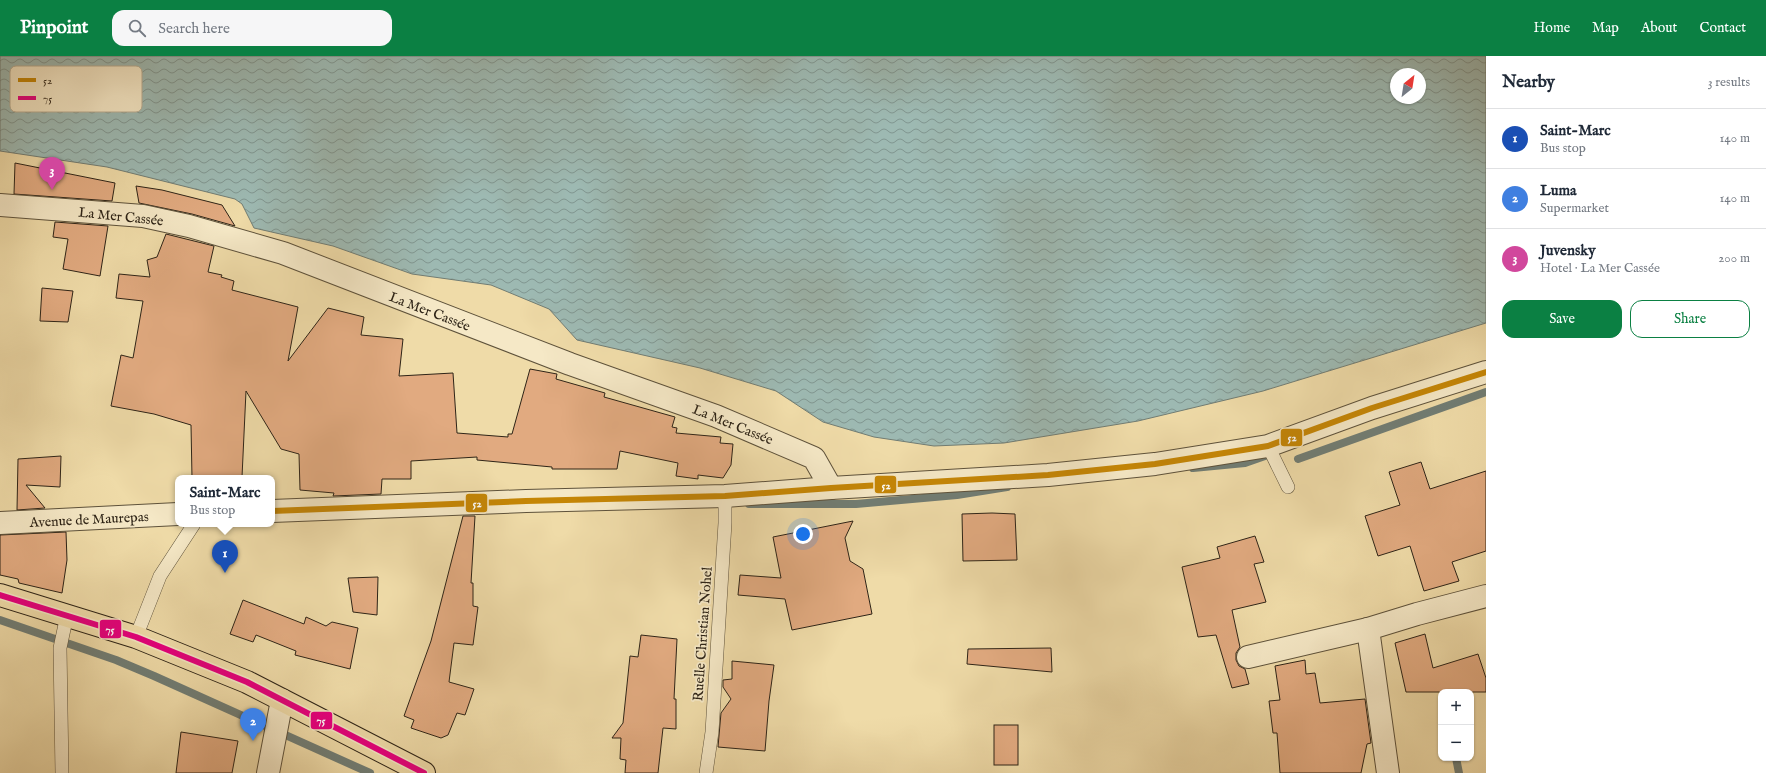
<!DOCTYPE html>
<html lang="en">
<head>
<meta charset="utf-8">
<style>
	:root { --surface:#fff; --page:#f6f6f7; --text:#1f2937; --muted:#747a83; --line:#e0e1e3; --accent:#0b8043 }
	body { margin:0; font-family:"IM FELL English",serif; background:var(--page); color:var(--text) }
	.controls { position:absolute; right:12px; bottom:12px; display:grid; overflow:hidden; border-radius:8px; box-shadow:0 1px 3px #0004 }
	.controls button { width:36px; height:36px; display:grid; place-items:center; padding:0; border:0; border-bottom:1px solid var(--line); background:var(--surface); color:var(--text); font:20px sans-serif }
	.compass { position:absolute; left:1390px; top:12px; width:36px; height:36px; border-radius:50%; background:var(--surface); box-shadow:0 1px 3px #0004; rotate:30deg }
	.you { position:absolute; left:803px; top:478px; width:14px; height:14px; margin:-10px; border:3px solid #fff; border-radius:50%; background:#1a73e8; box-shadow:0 0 0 6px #1a73e833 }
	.badge { display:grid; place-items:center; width:26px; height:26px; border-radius:50%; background:var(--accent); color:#fff; font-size:13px; font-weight:700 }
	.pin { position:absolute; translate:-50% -33px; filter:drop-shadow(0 1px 2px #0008) }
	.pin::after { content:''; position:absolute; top:21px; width:14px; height:12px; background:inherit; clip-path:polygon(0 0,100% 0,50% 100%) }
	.popup { position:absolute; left:175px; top:419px; width:100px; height:52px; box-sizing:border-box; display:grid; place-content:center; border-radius:8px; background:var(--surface); filter:drop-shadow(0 1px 3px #0005); font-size:13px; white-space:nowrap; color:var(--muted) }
	.popup b { font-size:15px; color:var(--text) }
	.popup::after { content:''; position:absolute; left:50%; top:100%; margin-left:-8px; border:8px solid transparent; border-top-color:var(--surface) }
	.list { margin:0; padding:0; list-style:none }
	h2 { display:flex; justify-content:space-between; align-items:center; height:52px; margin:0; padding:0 16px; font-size:17px }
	h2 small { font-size:13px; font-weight:400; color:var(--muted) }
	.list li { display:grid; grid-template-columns:26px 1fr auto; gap:12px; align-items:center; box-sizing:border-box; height:60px; padding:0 16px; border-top:1px solid var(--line) }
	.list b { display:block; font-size:15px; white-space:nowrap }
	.list p { margin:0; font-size:13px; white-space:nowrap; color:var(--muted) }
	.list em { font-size:13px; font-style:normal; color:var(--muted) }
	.actions { display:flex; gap:8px; padding:12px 16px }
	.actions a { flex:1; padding:9px 0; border:1px solid var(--accent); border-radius:12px; text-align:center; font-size:14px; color:var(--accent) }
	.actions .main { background:var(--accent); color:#fff }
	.icon { flex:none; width:22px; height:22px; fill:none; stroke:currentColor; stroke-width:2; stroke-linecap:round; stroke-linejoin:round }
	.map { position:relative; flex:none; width:1486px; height:717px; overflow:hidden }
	header { display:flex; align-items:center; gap:24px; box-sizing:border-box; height:56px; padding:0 20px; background:var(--accent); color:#fff }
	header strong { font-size:19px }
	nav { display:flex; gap:22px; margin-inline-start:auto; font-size:14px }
	.search { width:280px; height:36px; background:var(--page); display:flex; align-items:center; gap:10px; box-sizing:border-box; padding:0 14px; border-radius:12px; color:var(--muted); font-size:15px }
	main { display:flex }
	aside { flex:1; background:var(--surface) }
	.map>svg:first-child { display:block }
	.water { fill:url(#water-waves); stroke:#717d74; fill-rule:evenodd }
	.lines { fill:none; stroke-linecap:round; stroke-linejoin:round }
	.stream { stroke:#717d74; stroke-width:8 }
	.building { fill:#e1aa80; stroke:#2e2417 }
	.service-casing { stroke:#5e523b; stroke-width:14 }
	.minor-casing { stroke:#5e523b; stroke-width:24 }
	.tertiary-casing { stroke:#5e523b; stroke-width:24 }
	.primary-casing { stroke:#2e2417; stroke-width:24 }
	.service { stroke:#f5e8c6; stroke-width:13 }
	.minor { stroke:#f5e8c6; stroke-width:22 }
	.tertiary { stroke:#f5e8c6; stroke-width:22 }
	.primary { stroke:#efdba8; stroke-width:22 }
	.bus-1-casing { stroke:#f5e8c6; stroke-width:9 }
	.bus-2-casing { stroke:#f5e8c6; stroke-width:9 }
	.bus-1 { stroke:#c58606; stroke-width:6 }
	.bus-2 { stroke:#e5007d; stroke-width:6 }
	.labels { text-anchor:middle; stroke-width:3.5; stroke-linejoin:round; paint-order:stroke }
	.street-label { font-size:14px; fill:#2e2417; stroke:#f5e8c6 }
	.key { fill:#f5e8c6; stroke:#b9ad92; stroke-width:1 }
	.key-label { font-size:11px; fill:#2e2417 }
	.line-badge { stroke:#f5e8c6; stroke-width:1.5 }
	.badge-label { font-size:11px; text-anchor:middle; font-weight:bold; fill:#fff }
</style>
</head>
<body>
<header>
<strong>Pinpoint</strong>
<div class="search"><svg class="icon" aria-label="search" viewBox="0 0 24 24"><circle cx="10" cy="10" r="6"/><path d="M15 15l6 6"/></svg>Search here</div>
<nav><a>Home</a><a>Map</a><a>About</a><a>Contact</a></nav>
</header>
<main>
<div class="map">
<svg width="1486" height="717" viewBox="0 0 1486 717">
	<defs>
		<pattern id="water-waves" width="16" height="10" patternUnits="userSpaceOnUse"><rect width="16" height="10" fill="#9db9b2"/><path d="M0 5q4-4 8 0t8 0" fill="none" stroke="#809690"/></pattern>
	</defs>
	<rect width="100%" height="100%" fill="#efdba8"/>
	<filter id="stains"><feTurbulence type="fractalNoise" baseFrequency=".005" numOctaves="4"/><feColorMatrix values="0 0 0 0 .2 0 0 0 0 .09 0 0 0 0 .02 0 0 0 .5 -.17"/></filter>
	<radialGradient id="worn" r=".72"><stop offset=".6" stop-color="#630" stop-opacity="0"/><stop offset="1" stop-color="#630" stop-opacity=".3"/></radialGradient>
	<path class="water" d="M0 0H1486V267L1263 335 1138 365 1004 387 934 390 874 381 823 366 776 335 700 312 577 284 549 253 491 229 412 218 333 190 254 172 242 148 235 143 107 111 0 95ZM1396 18H1420V42H1396Z"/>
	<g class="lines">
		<g class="stream">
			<polyline points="1298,403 1486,336"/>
			<polyline points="1193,412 1245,407 1265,400"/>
			<polyline points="749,448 856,448 957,439 1007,431"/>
			<polyline points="0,564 116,604 154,620 370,717"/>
			<polyline points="1456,702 1459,717"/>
		</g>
	</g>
	<g class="building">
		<polygon points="15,107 115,127 112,145 14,138"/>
		<polygon points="136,130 162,134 222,149 235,170 192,158 139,147"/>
		<polygon points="55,166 108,170 100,220 63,213 68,183 53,181"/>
		<polygon points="166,178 214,190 208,216 222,219 221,221 234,225 232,234 298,251 288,305 328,252 364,261 361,279 403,283 399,320 453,317 457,377 508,381 508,378 512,378 530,313 557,318 556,323 605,337 604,341 675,361 672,371 677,372 676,377 721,381 720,387 733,388 731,409 723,422 698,419 698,423 676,420 678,407 620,395 617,413 552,413 552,411 477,404 477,401 411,405 411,423 382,423 381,438 333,440 334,437 300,434 299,398 281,393 246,335 242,421 192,422 191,369 154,358 111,350 121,299 133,302 143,245 116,242 119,218 150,221 147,204 157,201"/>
		<polygon points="42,232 73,235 68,266 40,265"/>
		<polygon points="61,400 60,431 26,429 45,452 17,454 18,403"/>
		<polygon points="1421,406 1430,433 1486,415 1486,495 1452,506 1459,525 1424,535 1410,490 1378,500 1365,460 1400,449 1389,416"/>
		<polygon points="992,457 1015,458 1017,504 963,505 962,458"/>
		<polygon points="463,460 475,460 471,527 473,527 473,550 478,551 473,589 454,587 449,626 474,633 465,659 457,657 448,679 441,682 411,672 414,664 404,660 431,585"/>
		<polygon points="853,465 845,482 850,505 863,513 872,558 792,574 785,543 738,539 740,519 781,522 773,481"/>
		<polygon points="66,476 67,504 62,537 19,527 18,523 0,519 0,479"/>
		<polygon points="1255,480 1264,506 1254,508 1266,546 1232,554 1240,591 1236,597 1236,604 1239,610 1245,613 1249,628 1232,632 1216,579 1198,581 1182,511 1220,502 1217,491"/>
		<polygon points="378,521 377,559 353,556 348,522"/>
		<polygon points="243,544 304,568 306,561 326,570 332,566 358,572 350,613 295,599 296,595 256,579 253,586 230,578"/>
		<polygon points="1425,578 1433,612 1478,598 1486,622 1486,636 1406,636 1395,587"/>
		<polygon points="641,579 677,583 674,643 676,643 676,673 663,672 658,717 625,717 626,704 620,703 621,682 612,682 623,667 630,600 638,601"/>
		<polygon points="1051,592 1052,616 967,608 968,593"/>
		<polygon points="1305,604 1306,618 1315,617 1320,647 1365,643 1371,687 1367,688 1361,717 1280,717 1277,677 1273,677 1269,645 1280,644 1275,610"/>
		<polygon points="732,605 774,609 769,645 765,695 718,691 721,657 731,643 723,631 723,624 732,623"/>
		<rect x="994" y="669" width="24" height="40"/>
		<polygon points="181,676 238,685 232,717 176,717"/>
	</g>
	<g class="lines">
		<g class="service-casing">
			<g id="service">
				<polyline points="1268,390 1288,431"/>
				<polyline points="136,581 160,520 194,468"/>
				<polyline points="62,717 60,592 67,559"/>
				<polyline points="706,717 712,676 725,467 725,440"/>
			</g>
		</g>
		<g class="minor-casing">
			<g id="minor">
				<polyline points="0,149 143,160 189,170 283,197 570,308 716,360 814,402 831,432"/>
				<polyline points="1368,573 1388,717"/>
				<polyline points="1248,601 1368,573 1417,558 1486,540"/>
				<polyline points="268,717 282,644"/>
			</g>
		</g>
		<g class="tertiary-casing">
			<g id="tertiary">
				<polyline points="272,455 526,445 725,440 831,432 1048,419 1155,408 1268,390 1372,352 1486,316"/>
				<polyline points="0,467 178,458"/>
			</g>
		</g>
		<g class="primary-casing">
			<polyline id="primary" points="0,539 136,581 247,626 424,717"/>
		</g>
		<use href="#service" class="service"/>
		<use href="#minor" class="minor"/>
		<use href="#tertiary" class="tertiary"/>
		<use href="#primary" class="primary"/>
		<g class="bus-1-casing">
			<polyline id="bus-1" points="272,455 526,445 725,440 831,432 1048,419 1155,408 1268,390 1372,352 1486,316"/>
		</g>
		<g class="bus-2-casing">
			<polyline id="bus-2" points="0,539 136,581 247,626 424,717"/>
		</g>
		<use href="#bus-1" class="bus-1"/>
		<use href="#bus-2" class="bus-2"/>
	</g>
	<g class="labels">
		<g class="street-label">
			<text transform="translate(121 160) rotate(6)" y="5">La Mer Cassée</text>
			<text transform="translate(430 255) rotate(21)" y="5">La Mer Cassée</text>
			<text transform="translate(733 368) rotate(22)" y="5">La Mer Cassée</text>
			<text transform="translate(89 463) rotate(-3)" y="5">Avenue de Maurepas</text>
			<text transform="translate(702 578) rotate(-86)" y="5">Ruelle Christian Nohel</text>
		</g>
	</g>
	<rect x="10" y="10" width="132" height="46" rx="6" class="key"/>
	<rect x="18" y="22" width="18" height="4" fill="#c58606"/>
	<rect x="18" y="40" width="18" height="4" fill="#e5007d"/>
	<g class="key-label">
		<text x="43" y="28">52</text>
		<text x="43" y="46">75</text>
	</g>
	<g class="line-badge">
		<rect x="1280" y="372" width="23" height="19" rx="4" fill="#c58606"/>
		<rect x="874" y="419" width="23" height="19" rx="4" fill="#c58606"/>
		<rect x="465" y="437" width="23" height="20" rx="4" fill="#c58606"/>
		<rect x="99" y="563" width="23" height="20" rx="4" fill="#e5007d"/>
		<rect x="310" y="655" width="23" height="19" rx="4" fill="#e5007d"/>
	</g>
	<g class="badge-label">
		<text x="1292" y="385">52</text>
		<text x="886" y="433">52</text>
		<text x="477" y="451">52</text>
		<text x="110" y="577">75</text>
		<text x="321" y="668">75</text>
	</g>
	<rect width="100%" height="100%" filter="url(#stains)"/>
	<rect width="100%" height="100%" fill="url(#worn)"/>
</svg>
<div class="controls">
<button>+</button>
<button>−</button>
</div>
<svg class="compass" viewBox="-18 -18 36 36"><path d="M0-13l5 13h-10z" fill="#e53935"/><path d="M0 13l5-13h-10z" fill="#747a83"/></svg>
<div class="you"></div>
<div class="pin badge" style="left:225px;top:517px;background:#1a4fb4">1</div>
<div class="popup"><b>Saint-Marc</b>Bus stop</div>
<div class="pin badge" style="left:253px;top:685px;background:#3f7fe0">2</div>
<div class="pin badge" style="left:52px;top:134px;background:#d1479c">3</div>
</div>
<aside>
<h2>Nearby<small>3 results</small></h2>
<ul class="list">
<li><span class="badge" style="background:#1a4fb4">1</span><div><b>Saint-Marc</b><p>Bus stop</p></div><em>140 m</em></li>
<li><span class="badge" style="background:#3f7fe0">2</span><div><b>Luma</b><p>Supermarket</p></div><em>140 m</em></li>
<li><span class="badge" style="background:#d1479c">3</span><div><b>Juvensky</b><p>Hotel · La Mer Cassée</p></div><em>200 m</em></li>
</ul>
<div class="actions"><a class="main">Save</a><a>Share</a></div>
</aside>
</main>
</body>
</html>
